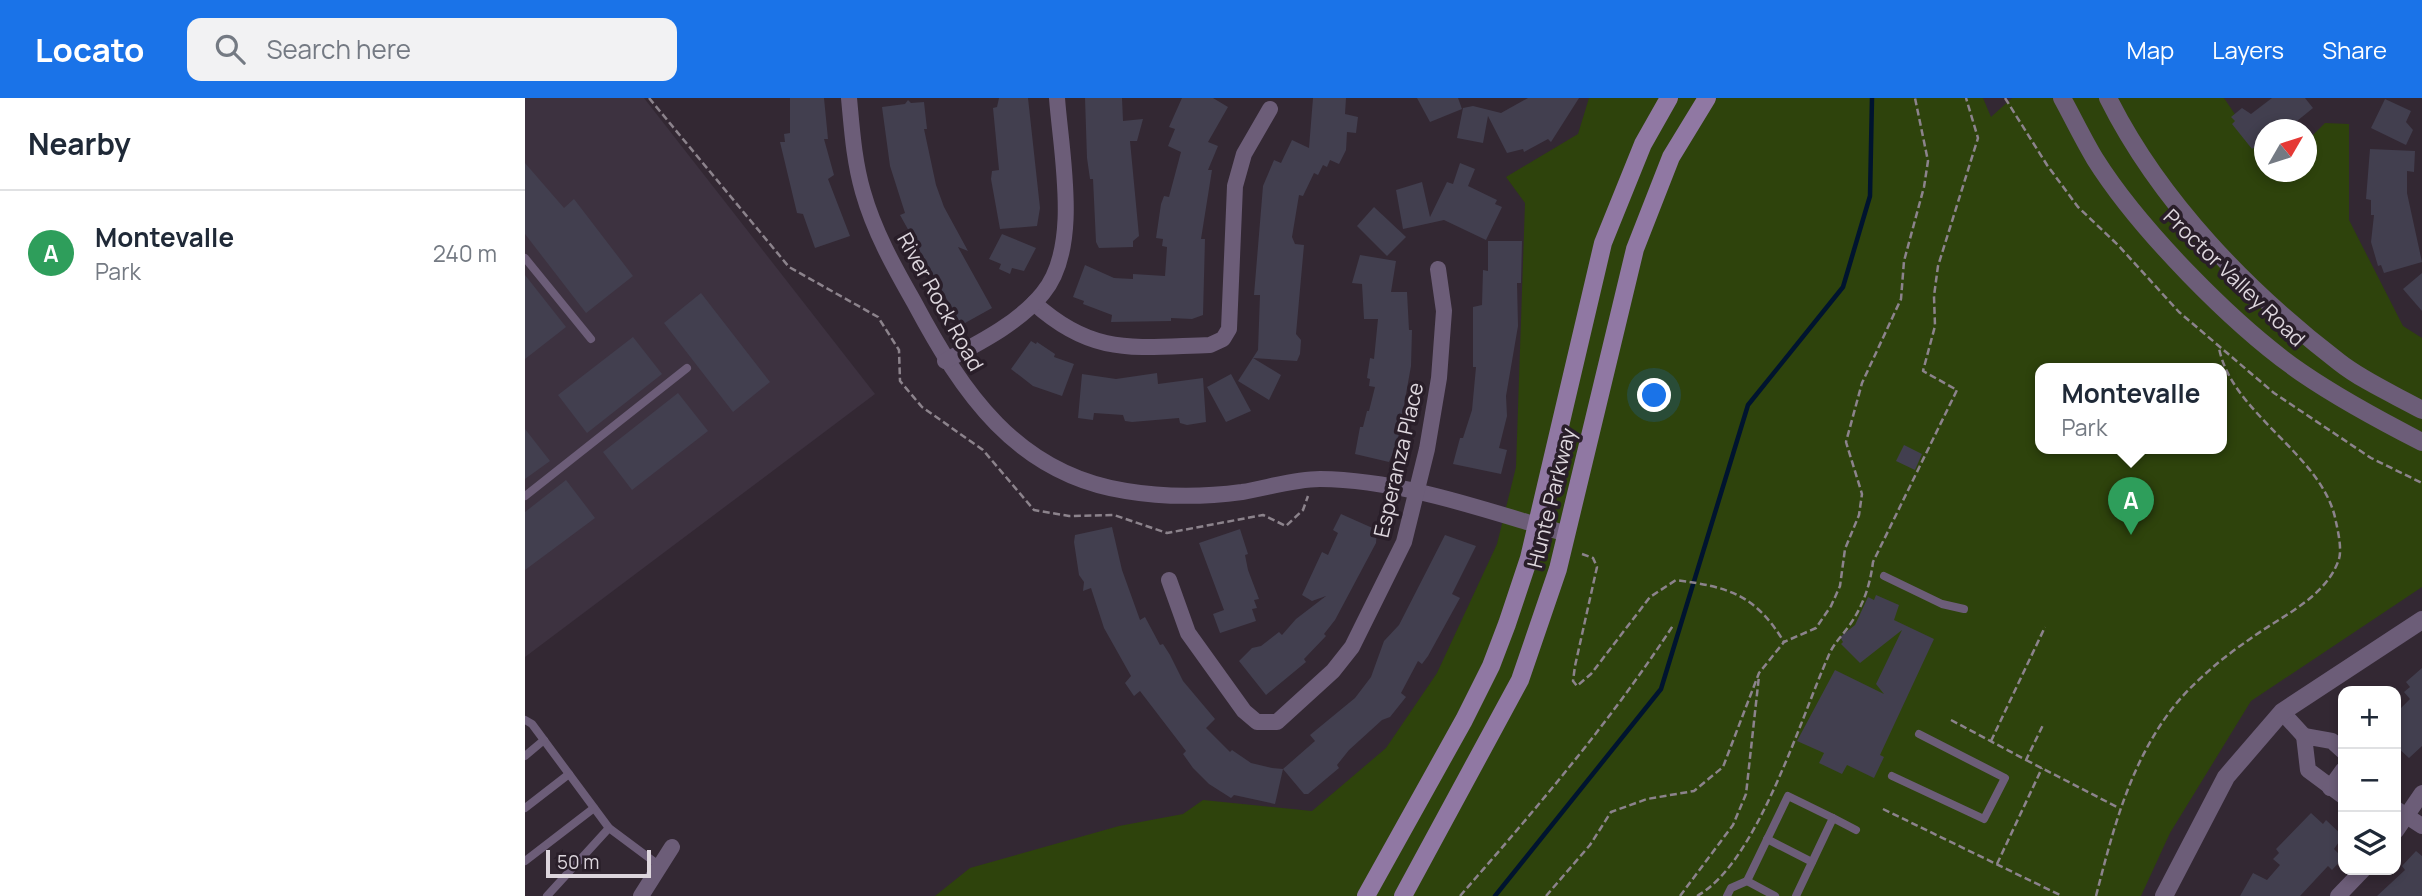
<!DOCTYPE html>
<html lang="en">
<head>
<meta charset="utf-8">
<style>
	:root { --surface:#fff; --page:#f2f2f3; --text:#1f2937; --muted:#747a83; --line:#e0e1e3; --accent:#1a73e8 }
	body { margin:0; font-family:Manrope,sans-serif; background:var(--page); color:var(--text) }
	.controls { position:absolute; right:21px; bottom:21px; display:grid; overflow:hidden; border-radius:14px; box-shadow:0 4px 10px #0003 }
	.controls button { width:63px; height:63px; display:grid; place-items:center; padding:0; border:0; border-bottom:2px solid var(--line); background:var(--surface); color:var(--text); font:35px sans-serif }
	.compass { position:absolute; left:1729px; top:21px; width:63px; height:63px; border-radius:50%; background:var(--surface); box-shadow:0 4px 10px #0003; rotate:51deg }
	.scale { position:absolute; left:21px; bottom:18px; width:105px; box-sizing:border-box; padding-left:7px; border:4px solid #ddd6dd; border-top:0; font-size:19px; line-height:24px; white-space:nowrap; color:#ddd6dd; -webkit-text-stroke:5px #291e29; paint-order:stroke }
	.you { position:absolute; left:1130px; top:298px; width:24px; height:24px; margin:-18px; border:5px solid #fff; border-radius:50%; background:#1a73e8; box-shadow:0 0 0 10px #1a73e833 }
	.badge { display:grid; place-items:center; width:46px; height:46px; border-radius:50%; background:var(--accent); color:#fff; font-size:23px; font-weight:700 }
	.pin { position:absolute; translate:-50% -58px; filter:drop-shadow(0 2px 4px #0008) }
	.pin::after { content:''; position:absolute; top:37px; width:24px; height:21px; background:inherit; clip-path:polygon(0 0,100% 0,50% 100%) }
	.popup { position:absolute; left:1510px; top:265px; width:192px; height:91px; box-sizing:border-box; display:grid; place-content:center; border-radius:14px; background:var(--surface); filter:drop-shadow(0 2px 5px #0005); font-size:23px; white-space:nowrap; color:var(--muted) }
	.popup b { font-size:26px; color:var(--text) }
	.popup::after { content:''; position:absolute; left:50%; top:100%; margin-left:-14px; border:14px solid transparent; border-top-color:var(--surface) }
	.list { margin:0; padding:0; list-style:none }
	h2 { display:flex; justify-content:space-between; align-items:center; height:91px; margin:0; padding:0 28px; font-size:30px }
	h2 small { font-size:23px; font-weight:400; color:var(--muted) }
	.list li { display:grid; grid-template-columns:46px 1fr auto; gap:21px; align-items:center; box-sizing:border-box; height:126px; padding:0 28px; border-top:2px solid var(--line) }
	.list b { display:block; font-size:26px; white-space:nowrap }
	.list p { margin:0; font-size:23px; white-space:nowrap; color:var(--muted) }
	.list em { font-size:23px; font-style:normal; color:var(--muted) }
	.icon { flex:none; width:38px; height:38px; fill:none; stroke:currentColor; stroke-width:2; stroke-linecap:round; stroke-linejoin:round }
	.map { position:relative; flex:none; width:1897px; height:798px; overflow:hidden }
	header { display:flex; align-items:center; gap:42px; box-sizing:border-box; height:98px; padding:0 35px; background:var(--accent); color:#fff }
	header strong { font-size:33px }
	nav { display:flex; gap:38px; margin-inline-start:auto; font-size:24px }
	.search { width:490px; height:63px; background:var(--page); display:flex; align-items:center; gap:18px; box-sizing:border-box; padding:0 24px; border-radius:14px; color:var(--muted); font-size:26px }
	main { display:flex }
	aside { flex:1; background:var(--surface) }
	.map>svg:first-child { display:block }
	.commercial { fill:#3d3240 }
	.green { fill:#2e430c; fill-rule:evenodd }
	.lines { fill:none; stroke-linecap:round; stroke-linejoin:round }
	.stream { stroke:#00142f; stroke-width:4.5 }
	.building { fill:#423f4f }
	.path { stroke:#8c838c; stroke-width:2.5; stroke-dasharray:7 3.5; stroke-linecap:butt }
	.service { stroke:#6c5d78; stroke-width:8 }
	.minor { stroke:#6c5d78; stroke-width:16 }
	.tertiary { stroke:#6c5d78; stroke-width:18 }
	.secondary { stroke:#9078a3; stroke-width:18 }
	.labels { text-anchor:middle; stroke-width:7; stroke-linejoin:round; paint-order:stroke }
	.street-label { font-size:21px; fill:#ddd6dd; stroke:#291e29 }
</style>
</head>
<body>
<header>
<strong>Locato</strong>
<div class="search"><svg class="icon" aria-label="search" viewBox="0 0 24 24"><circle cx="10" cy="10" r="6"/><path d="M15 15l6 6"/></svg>Search here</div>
<nav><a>Map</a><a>Layers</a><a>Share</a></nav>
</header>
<main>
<aside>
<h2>Nearby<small></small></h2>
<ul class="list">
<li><span class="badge" style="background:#2e9e5b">A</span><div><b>Montevalle</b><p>Park</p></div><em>240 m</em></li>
</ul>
</aside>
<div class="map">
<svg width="1897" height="798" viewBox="0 0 1897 798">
	<rect width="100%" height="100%" fill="#332833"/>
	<polygon class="commercial" points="0,0 119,0 350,296 0,559"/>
	<path class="green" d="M1064 0H1458L1466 19 1487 0H1699L1739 59 1740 74H1782V43L1800 25 1824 26V122L1878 228 1897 240V489L1726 603 1645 735 1616 798H410L445 770 594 728 658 716 678 702 787 713 861 650 912 575 972 446 991 369 1000 105 981 79 1053 36ZM1515 271H1697V351H1515Z"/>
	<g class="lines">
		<polyline class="stream" points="970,798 1136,591 1223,307 1318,189 1345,98 1347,0"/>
	</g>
	<g class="building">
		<polygon points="265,0 299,0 303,41 299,41 309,77 303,81 325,138 290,150 278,116 272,115 255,44 260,44 259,36 265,35"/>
		<polygon points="474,0 503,0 515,110 512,128 475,131 466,81 467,73 474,72 468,10 472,9"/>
		<polygon points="560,0 597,0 598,23 618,21 612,43 605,43 614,138 608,143 608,149 574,150 571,144 568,81 565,81 562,60"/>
		<polygon points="657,0 688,0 703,9 683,44 693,48 683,72 687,72 676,141 680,141 678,217 667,221 646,220 646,223 586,224 587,217 558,206 559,203 548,199 560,167 589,180 608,181 608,176 640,178 642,149 637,148 638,141 631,140 636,106 639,98 644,99 656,54 643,48 650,31 644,29"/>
		<polygon points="788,0 821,0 820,16 833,19 831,35 822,34 821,52 814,66 805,62 802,69 798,67 793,77 789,75 778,98 774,97 767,139 770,146 779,147 771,236 776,242 775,256 772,263 728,260 756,277 744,302 713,283 733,252 735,197 729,197 738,88 749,62 756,65 767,42 784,50"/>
		<polygon points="892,0 933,0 937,11 905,24"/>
		<polygon points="1003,0 1054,0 1026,44 1023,41 999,54 998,51 982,55 963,18 958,45 932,40 938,10 948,8 976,15"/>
		<polygon points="1747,0 1780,0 1788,10 1761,32 1740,32 1740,42 1727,51 1707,26 1710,23 1706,19 1717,10 1726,16"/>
		<polygon points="1860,1 1886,13 1881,24 1888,32 1881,47 1846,30"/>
		<polygon points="383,2 386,5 399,4 402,31 399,31 411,87 419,109 443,153 433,149 467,210 440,225 436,226 430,216 375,117 380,115 365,68 357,9 380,6"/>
		<polygon points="1845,51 1890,53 1889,74 1882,73 1882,95 1897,164 1859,175 1856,167 1853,168 1846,144 1849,117 1846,117 1846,102 1841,101"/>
		<polygon points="0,65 39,110 49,101 108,178 61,215 0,136"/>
		<polygon points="935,65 950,71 943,88 972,102 970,106 977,109 961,142 919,122 878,131 871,92 897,84 905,119 922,84 928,86"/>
		<polygon points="849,109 881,139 862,158 832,128"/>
		<polygon points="477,136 511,150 499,173 487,170 485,176 474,171 476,166 464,161"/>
		<polygon points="963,143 997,143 996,185 992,185 993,228 981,298 982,318 974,350 982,352 976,376 928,366 935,340 938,340 947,312 951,269 948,269 948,209 957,207 958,172 963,173"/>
		<polygon points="835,157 871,163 866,194 882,194 884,232 887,232 886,268 872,346 864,364 830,356 835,329 838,329 842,313 844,313 850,289 844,288 845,281 842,280 845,260 849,261 853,221 839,221 837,186 827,185"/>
		<polygon points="1897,175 1897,213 1878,191"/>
		<polygon points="0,177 41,229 0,261"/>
		<polygon points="176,195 245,284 208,314 139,225"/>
		<polygon points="108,239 137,276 62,335 33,297"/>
		<polygon points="506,243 511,246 512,244 530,256 529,259 549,266 537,298 508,288 486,271"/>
		<polygon points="632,275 633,286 678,280 681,324 662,327 655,325 654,320 607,324 600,323 598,317 569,315 568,322 553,320 557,276 591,281"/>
		<polygon points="706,276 726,313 701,324 682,289"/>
		<polygon points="153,295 183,333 107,392 78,354"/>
		<polygon points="0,331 25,363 0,381"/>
		<polygon points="1379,347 1397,356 1390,372 1371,363"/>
		<polygon points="41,382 70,420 0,472 0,414"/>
		<polygon points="816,416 852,432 851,445 810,522 799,536 801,538 779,561 781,564 741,597 714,563 727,550 736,548 754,534 757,537 771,521 801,498 787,503 777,497 797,454 803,457 813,435 808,432"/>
		<polygon points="587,429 597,472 615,522 620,519 635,547 638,546 645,557 658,583 690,621 681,630 705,654 707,652 726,665 747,670 758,671 790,643 785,637 830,600 846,579 859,543 874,527 920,437 951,448 927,496 935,500 903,558 897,566 893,563 876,595 881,599 865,619 857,622 824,652 812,667 814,670 783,696 779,696 758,671 750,706 709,697 706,700 684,686 668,670 658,656 661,653 615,593 609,598 600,585 606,578 579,530 566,490 558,493 559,484 554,477 549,444 550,437"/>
		<polygon points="715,431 723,456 720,457 723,472 734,501 729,502 732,510 727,511 731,523 695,535 688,516 699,512 674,445"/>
		<polygon points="1351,497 1374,507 1369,522 1409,541 1355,657 1359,659 1349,680 1322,667 1317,676 1294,665 1299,655 1272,643 1310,572 1359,596 1351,586 1377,532 1335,565 1316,546 1318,544 1315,539 1330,527 1343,499 1349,502"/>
		<polygon points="1897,570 1897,648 1884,660 1871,648 1871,615 1885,601 1879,594 1885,589 1881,584"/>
		<polygon points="1786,715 1798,726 1801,722 1818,738 1809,751 1818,760 1807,772 1803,768 1775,798 1715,798 1728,775 1742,782 1755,767 1748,761 1754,755 1751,751"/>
		<polygon points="1891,753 1897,758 1897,798 1852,798 1880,772 1877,768"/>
	</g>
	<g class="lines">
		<g class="path">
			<polyline points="124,0 264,169 353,219 374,252 375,283 397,309 458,352 509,412 544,418 589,417 642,435 738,417 761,428 778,412 783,398"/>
			<polyline points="1480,0 1522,67 1553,109 1593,147 1654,214 1749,295 1846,360 1897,385"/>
			<path d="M1057 456 1068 460 1072 469 1050 568 1048 583 1052 588 1066 576 1125 499 1151 482C1203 489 1230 496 1259 544"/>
			<polyline points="1426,622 1501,662 1518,627"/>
			<polyline points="1466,643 1520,529"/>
			<polyline points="1501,662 1594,710"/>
			<polyline points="1358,711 1537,798"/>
			<polyline points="1472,766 1517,670"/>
			<path d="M935 798C1011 711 1086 623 1149 526"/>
			<polyline points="1021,798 1065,747 1086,714 1122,701 1169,693 1198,669 1234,575 1259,544 1291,530 1306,508 1315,488 1320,451 1334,417 1337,396 1321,344 1337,285 1376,201 1379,163 1399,89 1403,63 1390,0"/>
			<polyline points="1155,798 1208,727 1221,696 1234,578"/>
			<path d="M1172 798C1232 765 1275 622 1303 559 1308 546 1316 539 1324 528 1338 508 1345 488 1348 464L1432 292 1398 273 1410 228 1409 198 1413 168 1453 40 1441 0"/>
			<path d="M1571 798C1588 732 1604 668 1646 612 1667 585 1697 560 1725 541 1756 518 1801 500 1814 461 1817 451 1813 433 1811 424 1799 357 1707 317 1694 250"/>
		</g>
		<g class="service">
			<polyline points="0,160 66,241"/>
			<polyline points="0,398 162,270"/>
			<polyline points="1359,478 1417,506 1439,511"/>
			<polyline points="0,622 7,626 84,730 135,768"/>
			<polyline points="0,658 19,642"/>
			<polyline points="1367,678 1459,721 1480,680 1394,636"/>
			<polyline points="0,710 44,676"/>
			<polyline points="1308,720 1331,732"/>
			<polyline points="1242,741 1287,764"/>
			<polyline points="0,763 69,710"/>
			<polyline points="1222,783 1250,798"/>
			<polyline points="22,798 84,730"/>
			<polyline points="1202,798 1206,790 1222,783 1263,698 1308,720 1271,798"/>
		</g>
		<g class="minor">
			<path d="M324 0C327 32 329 63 338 94 349 133 369 169 389 204 437 294 491 376 601 393 637 399 680 399 717 394 742 390 769 381 795 381 879 382 962 413 1042 436"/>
			<path d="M509 205C569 259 610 249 685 247L698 241 704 231 710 88 719 56 745 11"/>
			<path d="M420 263C454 245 494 225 518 195 556 149 536 56 532 0"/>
			<polyline points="644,482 663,535 719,613 732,624 752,624 808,573 827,549 879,444 902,351 914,280 919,213 913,171"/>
			<polyline points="1757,614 1779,638"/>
			<polyline points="1818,653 1807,643 1779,638 1783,672 1818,698"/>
			<polyline points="1805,690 1818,672"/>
			<polyline points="1871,711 1897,728"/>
			<polyline points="1871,733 1897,695"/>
			<polyline points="116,798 147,749"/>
			<polyline points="1813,798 1838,772"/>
		</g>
		<g class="tertiary">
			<path d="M1537 0C1548 20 1558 41 1570 61 1614 131 1709 228 1777 275 1815 301 1856 323 1897 344"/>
			<path d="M1583 0C1635 104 1723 194 1814 264 1838 283 1870 297 1897 312"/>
			<polyline points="1639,798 1701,679 1757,614 1897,522"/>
		</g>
		<g class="secondary">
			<polyline points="841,798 939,622 966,568 982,526 1004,460 1078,145 1118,46 1144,0"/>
			<polyline points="878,798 995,582 1033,471 1110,151 1146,59 1182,0"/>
		</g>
	</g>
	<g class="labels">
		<g class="street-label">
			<text transform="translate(1709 180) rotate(44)" y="7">Proctor Valley Road</text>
			<text transform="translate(415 204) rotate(61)" y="7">River Rock Road</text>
			<text transform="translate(874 362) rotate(-77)" y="7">Esperanza Place</text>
			<text transform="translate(1027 400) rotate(-76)" y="7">Hunte Parkway</text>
		</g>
	</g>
</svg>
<div class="controls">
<button>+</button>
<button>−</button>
<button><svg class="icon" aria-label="layers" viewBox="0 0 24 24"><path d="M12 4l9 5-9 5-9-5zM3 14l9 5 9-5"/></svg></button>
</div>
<svg class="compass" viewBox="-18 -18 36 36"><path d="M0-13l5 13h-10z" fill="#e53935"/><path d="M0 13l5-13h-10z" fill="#747a83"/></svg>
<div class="scale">50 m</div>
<div class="you"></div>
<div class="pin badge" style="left:1606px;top:437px;background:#2e9e5b">A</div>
<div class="popup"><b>Montevalle</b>Park</div>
</div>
</main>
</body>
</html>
